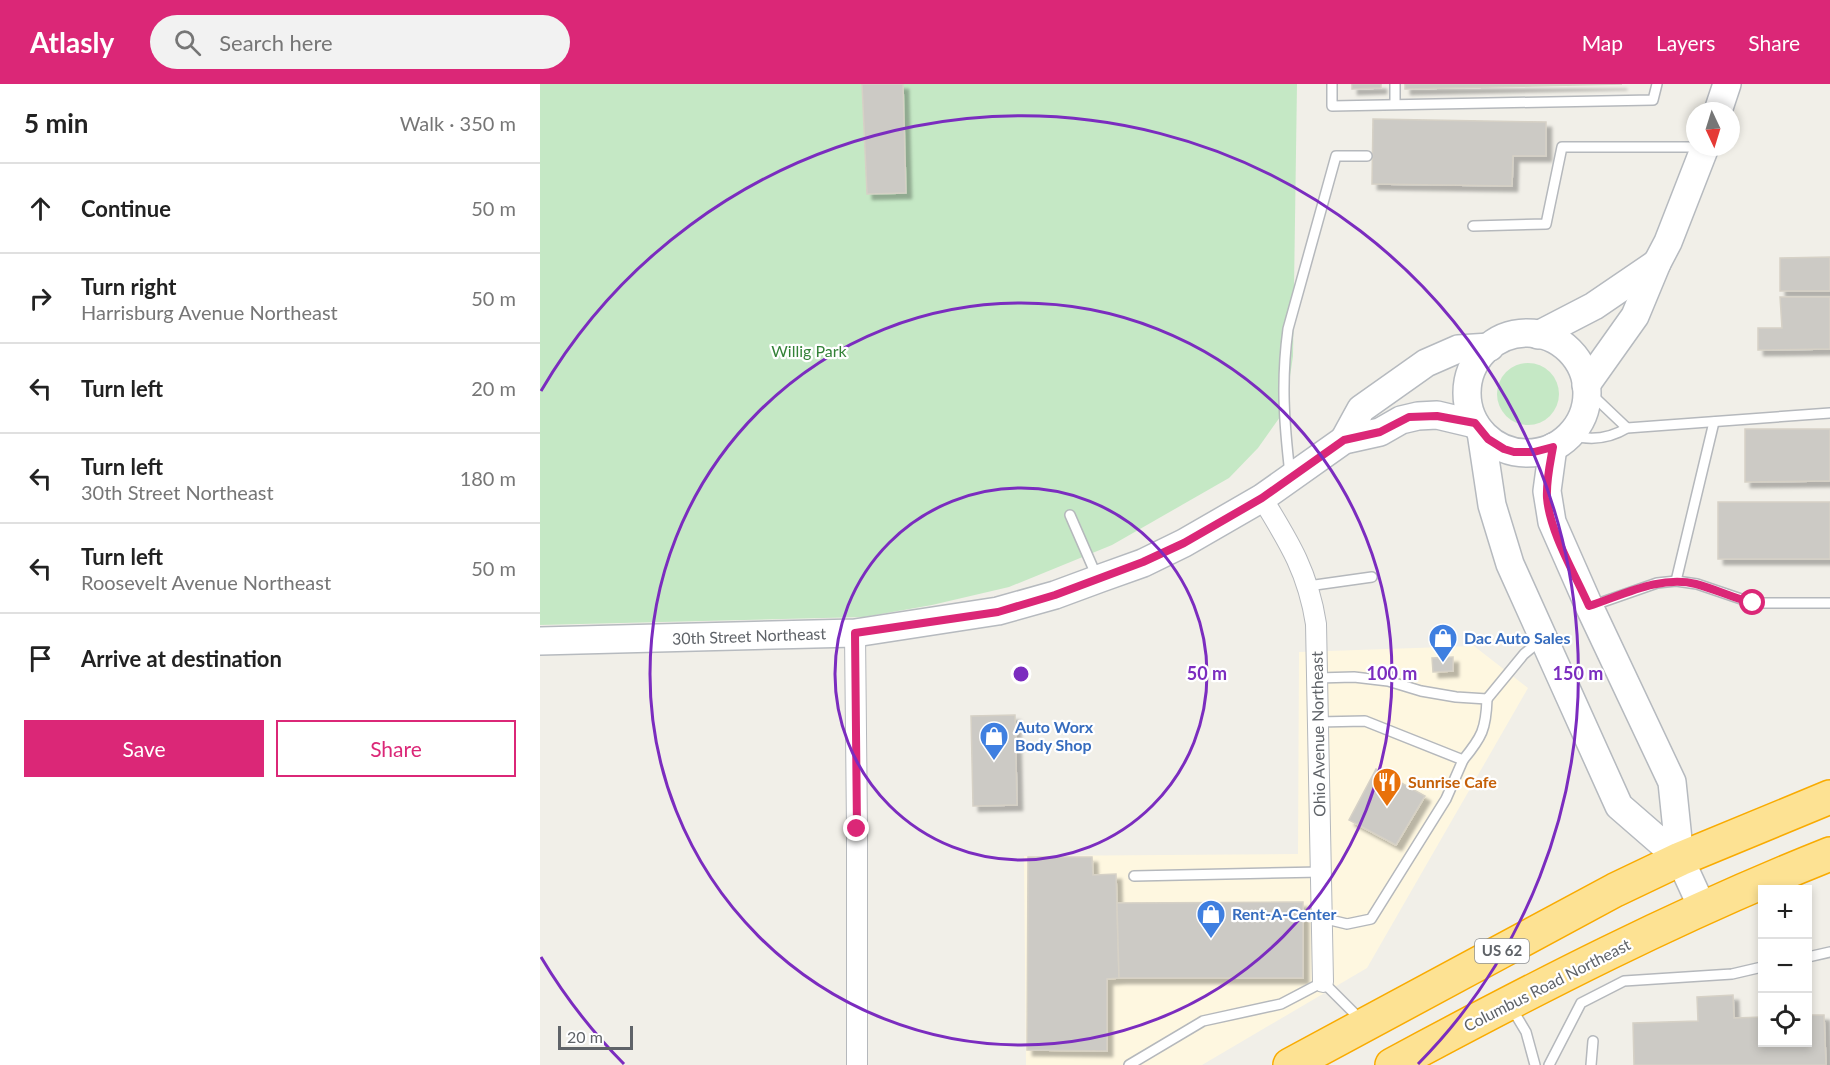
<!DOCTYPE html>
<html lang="en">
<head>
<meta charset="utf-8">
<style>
	:root { --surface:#fff; --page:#f2f2f2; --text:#222; --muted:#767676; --line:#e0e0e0; --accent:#db2777 }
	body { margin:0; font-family:Lato,sans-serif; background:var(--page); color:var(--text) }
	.controls { position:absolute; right:18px; bottom:18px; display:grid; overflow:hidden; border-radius:0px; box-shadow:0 3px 9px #0003 }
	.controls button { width:54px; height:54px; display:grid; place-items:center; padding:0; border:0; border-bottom:2px solid var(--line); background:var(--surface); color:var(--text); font:30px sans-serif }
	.compass { position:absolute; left:1146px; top:18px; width:54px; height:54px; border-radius:50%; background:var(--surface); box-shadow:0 3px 9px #0003; rotate:176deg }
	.scale { position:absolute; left:18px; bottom:15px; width:75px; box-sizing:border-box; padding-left:6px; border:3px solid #5f6368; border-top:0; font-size:16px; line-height:21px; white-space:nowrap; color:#5f6368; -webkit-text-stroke:4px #fff; paint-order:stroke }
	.stop { position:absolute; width:18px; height:18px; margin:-14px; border:4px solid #db2777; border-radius:50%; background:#fff }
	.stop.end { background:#db2777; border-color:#fff; box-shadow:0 2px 6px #0008 }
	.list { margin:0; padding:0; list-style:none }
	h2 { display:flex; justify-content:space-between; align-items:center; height:78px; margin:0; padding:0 24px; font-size:26px }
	h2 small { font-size:20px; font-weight:400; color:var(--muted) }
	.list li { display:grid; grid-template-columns:39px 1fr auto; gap:18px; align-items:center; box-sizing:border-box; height:90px; padding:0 24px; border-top:2px solid var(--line) }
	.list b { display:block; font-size:22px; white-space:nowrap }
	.list p { margin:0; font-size:20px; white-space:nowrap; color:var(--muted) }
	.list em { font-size:20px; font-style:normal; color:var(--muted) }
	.actions { display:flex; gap:12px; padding:18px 24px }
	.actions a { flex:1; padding:14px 0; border:2px solid var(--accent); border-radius:0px; text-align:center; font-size:21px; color:var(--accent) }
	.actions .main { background:var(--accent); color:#fff }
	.icon { flex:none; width:33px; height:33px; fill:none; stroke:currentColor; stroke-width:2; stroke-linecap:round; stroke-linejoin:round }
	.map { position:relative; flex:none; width:1290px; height:981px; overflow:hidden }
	header { display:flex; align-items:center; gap:36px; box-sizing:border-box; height:84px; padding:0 30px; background:var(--accent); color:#fff }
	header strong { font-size:28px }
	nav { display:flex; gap:33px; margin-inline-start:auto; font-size:21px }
	.search { width:420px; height:54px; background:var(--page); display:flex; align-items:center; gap:15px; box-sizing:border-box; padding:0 21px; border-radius:33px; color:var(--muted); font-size:22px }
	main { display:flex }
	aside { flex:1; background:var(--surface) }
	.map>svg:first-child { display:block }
	.commercial { fill:#fef7e0 }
	.green { fill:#c5e8c5 }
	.building { fill:#cccac5; stroke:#d6d1c6; stroke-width:1.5; filter:url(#shadow) }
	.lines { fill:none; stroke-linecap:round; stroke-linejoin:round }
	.lane-casing { stroke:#b5b8bc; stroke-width:12 }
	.street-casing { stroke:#b5b8bc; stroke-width:22 }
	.secondary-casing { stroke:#b6babf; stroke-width:30 }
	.highway-casing { stroke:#f9ab00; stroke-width:36 }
	.lane { stroke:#fff; stroke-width:9 }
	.street { stroke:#fff; stroke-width:20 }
	.secondary { stroke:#fff; stroke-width:27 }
	.highway { stroke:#fde293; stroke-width:33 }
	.route { stroke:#db2777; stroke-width:8 }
	.ring { fill:none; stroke:#7b2cbf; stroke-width:3 }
	.labels { text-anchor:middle; stroke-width:4.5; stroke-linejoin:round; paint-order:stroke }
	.shield { fill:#fff; stroke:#8f9295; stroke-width:1.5 }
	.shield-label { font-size:15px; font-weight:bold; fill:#5f6368 }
	.park-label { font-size:16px; fill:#348238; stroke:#fff }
	.street-label { font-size:16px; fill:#5f6368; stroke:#fff }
	.shop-label { font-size:16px; font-weight:bold; fill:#366cbe; stroke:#fff; text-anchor:start }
	.food-label { font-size:16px; font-weight:bold; fill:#c56008; stroke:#fff; text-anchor:start }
	.centre { fill:#7b2cbf; stroke:#fff; stroke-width:3 }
	.ring-label { font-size:18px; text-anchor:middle; font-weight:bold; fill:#7b2cbf; stroke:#fff; stroke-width:4.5; stroke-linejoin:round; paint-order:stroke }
</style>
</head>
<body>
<header>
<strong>Atlasly</strong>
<div class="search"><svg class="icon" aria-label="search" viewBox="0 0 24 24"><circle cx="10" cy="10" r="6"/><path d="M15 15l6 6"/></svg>Search here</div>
<nav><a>Map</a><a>Layers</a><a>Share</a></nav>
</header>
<main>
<aside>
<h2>5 min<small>Walk · 350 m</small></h2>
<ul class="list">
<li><svg class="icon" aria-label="ahead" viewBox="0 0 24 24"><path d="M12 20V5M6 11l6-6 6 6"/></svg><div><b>Continue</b></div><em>50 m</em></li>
<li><svg class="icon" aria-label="right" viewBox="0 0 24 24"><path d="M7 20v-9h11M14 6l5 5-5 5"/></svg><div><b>Turn right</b><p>Harrisburg Avenue Northeast</p></div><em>50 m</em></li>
<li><svg class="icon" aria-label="left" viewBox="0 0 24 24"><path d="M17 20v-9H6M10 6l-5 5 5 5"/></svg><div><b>Turn left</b></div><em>20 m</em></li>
<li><svg class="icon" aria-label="left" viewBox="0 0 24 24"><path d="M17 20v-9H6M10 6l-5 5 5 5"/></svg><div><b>Turn left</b><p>30th Street Northeast</p></div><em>180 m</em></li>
<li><svg class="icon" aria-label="left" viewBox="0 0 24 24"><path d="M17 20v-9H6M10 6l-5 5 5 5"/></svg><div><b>Turn left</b><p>Roosevelt Avenue Northeast</p></div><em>50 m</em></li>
<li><svg class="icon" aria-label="arrive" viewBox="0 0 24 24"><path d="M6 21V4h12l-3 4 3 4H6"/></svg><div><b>Arrive at destination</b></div></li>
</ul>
<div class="actions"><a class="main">Save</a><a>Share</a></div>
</aside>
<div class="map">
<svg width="1290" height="981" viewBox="0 0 1290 981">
	<defs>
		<filter id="shadow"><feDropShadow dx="5.5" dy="5.5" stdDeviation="1.5" flood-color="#0004"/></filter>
	</defs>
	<rect width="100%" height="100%" fill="#f1efe8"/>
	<polygon class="commercial" points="934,562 988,604 827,884 662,981 486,981 484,772 758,770 759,568"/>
	<g class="green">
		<polygon points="0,0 757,0 753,272 745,326 718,364 689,394 572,461 469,503 392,521 324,533 0,541"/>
		<circle cx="988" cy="310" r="31"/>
	</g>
	<g class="building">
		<polygon points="322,0 363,0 366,109 327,110"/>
		<polygon points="812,0 841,0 841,4 812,5"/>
		<polygon points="865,0 1082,0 865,5"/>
		<polygon points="833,35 1006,38 1006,72 973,72 972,102 832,100"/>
		<polygon points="1290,173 1290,207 1240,207 1240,174"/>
		<polygon points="1240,213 1290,213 1290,265 1218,266 1218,244 1242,244"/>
		<polygon points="1205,345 1290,345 1290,397 1205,398"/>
		<rect x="1178" y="418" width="112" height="57"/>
		<polygon points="913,573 913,587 893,588 892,574"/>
		<polygon points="475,631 477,721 433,722 431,632"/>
		<polygon points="836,685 885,712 856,761 809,736"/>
		<polygon points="488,773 552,773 553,791 576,790 579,894 567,895 567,967 487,966"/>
		<polygon points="763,818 763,894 579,894 577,819"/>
		<polygon points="1193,911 1194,934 1222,933 1222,958 1268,958 1268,931 1284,931 1286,981 1094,981 1093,939 1158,937 1157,913"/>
	</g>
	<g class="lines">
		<g class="lane-casing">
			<g id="lane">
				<polyline points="792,0 792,22 1113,16 1117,0"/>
				<polyline points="855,0 855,20"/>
				<polyline points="933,142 1006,140 1022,63 1155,63"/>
				<polyline points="1047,306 1087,344"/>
				<path d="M1030 351C1051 357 1069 355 1087 344L1290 329"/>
				<path d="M750 390C744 338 741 297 748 245L796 72H827"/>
				<polyline points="530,431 557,493"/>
				<polyline points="1136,497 1174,338"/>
				<polyline points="768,502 832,493"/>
				<polyline points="1051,522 1117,499 1136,497 1157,500 1213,519 1290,519"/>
				<polyline points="777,594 814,593 848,597 881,607 916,613 947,615 984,570 1001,556"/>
				<polyline points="778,638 825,637 923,676 906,715 831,835 807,840 782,834"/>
				<path d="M923 676C942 653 946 645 947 615"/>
				<polyline points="594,792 781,788"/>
				<polyline points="1268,873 1290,868"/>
				<polyline points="971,923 986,948 995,981"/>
				<polyline points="589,981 663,937 741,920 783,898 821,936"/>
				<polyline points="1009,981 1041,919 1084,897 1192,890 1222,883"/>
				<polyline points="1051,981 1053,957"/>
			</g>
		</g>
		<g class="street-casing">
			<g id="street">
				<path d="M722 414C749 458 768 488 776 540L783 898"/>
				<polyline points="315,549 317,745 317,981"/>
			</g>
		</g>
		<g class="secondary-casing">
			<g id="secondary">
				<polyline points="1178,27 1187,0"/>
				<circle cx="987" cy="309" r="60"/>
				<polyline points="998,251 1054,222 1117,179"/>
				<polyline points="1046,301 1095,232 1117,179 1128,158 1165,63"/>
				<polyline points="941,348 952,421 970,480 1079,722 1140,775"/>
				<polyline points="804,356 821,325 886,279 918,265 950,263"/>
				<polyline points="1013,363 1007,407 1012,438 1049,522 1132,698 1140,775 1162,823"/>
				<polyline points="0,557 315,549 458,527 515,511 561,494 603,479 644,459 722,414 804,356 840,348 861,336 878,332 897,331 935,340"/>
			</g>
		</g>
		<g class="highway-casing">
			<g id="highway">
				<polyline points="750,981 1075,806 1140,775 1290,713"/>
				<path d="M852 981C995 904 1139 830 1290 770"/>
			</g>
		</g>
		<use href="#lane" class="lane"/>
		<use href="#street" class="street"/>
		<use href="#secondary" class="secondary"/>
		<use href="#highway" class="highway"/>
	</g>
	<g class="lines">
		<path class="route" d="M317 745 315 549 458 528 515 511 603 478 644 459 722 414 804 356 840 348 869 333 897 332 935 339 948 355 964 365 974 368H994L1013 363C1010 380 1006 397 1007 414 1010 449 1035 490 1049 522 1083 511 1120 491 1156 500 1175 505 1193 514 1213 519"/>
	</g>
	<g class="ring">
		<circle cx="481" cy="590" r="186"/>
		<circle cx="481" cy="590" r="371"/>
		<path d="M84 980A557 557 0 0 1 1 873M1 307A557 557 0 1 1 878 980"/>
	</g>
	<defs>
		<g id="shop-pin" transform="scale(1.5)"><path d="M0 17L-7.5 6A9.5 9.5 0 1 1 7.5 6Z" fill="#3f7fe0" stroke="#fff"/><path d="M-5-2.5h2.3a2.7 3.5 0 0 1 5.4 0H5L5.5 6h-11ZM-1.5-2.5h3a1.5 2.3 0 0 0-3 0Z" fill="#fff"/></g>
		<g id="restaurant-pin" transform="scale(1.5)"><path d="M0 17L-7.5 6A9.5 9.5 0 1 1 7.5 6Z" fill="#e8710a" stroke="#fff"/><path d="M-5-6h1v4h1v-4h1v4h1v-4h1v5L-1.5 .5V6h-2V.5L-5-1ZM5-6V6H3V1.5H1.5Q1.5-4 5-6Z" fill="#fff"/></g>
	</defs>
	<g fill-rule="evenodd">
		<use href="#shop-pin" x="903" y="554"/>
		<use href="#shop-pin" x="454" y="652"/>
		<use href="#restaurant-pin" x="847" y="698"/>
		<use href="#shop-pin" x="671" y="830"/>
	</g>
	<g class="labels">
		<rect class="shield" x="935" y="855" width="54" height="24" rx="4.5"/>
		<g class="shield-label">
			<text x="962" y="872">US 62</text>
		</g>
		<g class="park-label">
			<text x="269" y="273">Willig Park</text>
		</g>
		<g class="street-label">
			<text transform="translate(209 552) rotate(-2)" y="6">30th Street Northeast</text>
			<text transform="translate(778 650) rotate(-91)" y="6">Ohio Avenue Northeast</text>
			<text transform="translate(1007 901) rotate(-27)" y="6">Columbus Road Northeast</text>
		</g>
		<g class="shop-label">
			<text x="924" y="560">Dac Auto Sales</text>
			<text x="475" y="649">Auto Worx<tspan x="475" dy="18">Body Shop</tspan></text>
			<text x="692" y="836">Rent-A-Center</text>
		</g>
		<g class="food-label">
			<text x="868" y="704">Sunrise Cafe</text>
		</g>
	</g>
	<circle cx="481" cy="590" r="9" class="centre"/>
	<g class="ring-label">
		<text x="667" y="596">50 m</text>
		<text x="852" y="596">100 m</text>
		<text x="1038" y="596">150 m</text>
	</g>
</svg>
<div class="controls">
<button>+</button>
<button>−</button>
<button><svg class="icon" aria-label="locate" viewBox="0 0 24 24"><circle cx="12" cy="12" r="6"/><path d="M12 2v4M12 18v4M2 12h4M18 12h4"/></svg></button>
</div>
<svg class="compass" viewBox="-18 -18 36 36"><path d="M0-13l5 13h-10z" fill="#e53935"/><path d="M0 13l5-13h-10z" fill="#767676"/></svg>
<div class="scale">20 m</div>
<div class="stop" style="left:1213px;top:519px"></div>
<div class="stop end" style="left:317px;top:745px"></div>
</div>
</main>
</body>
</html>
